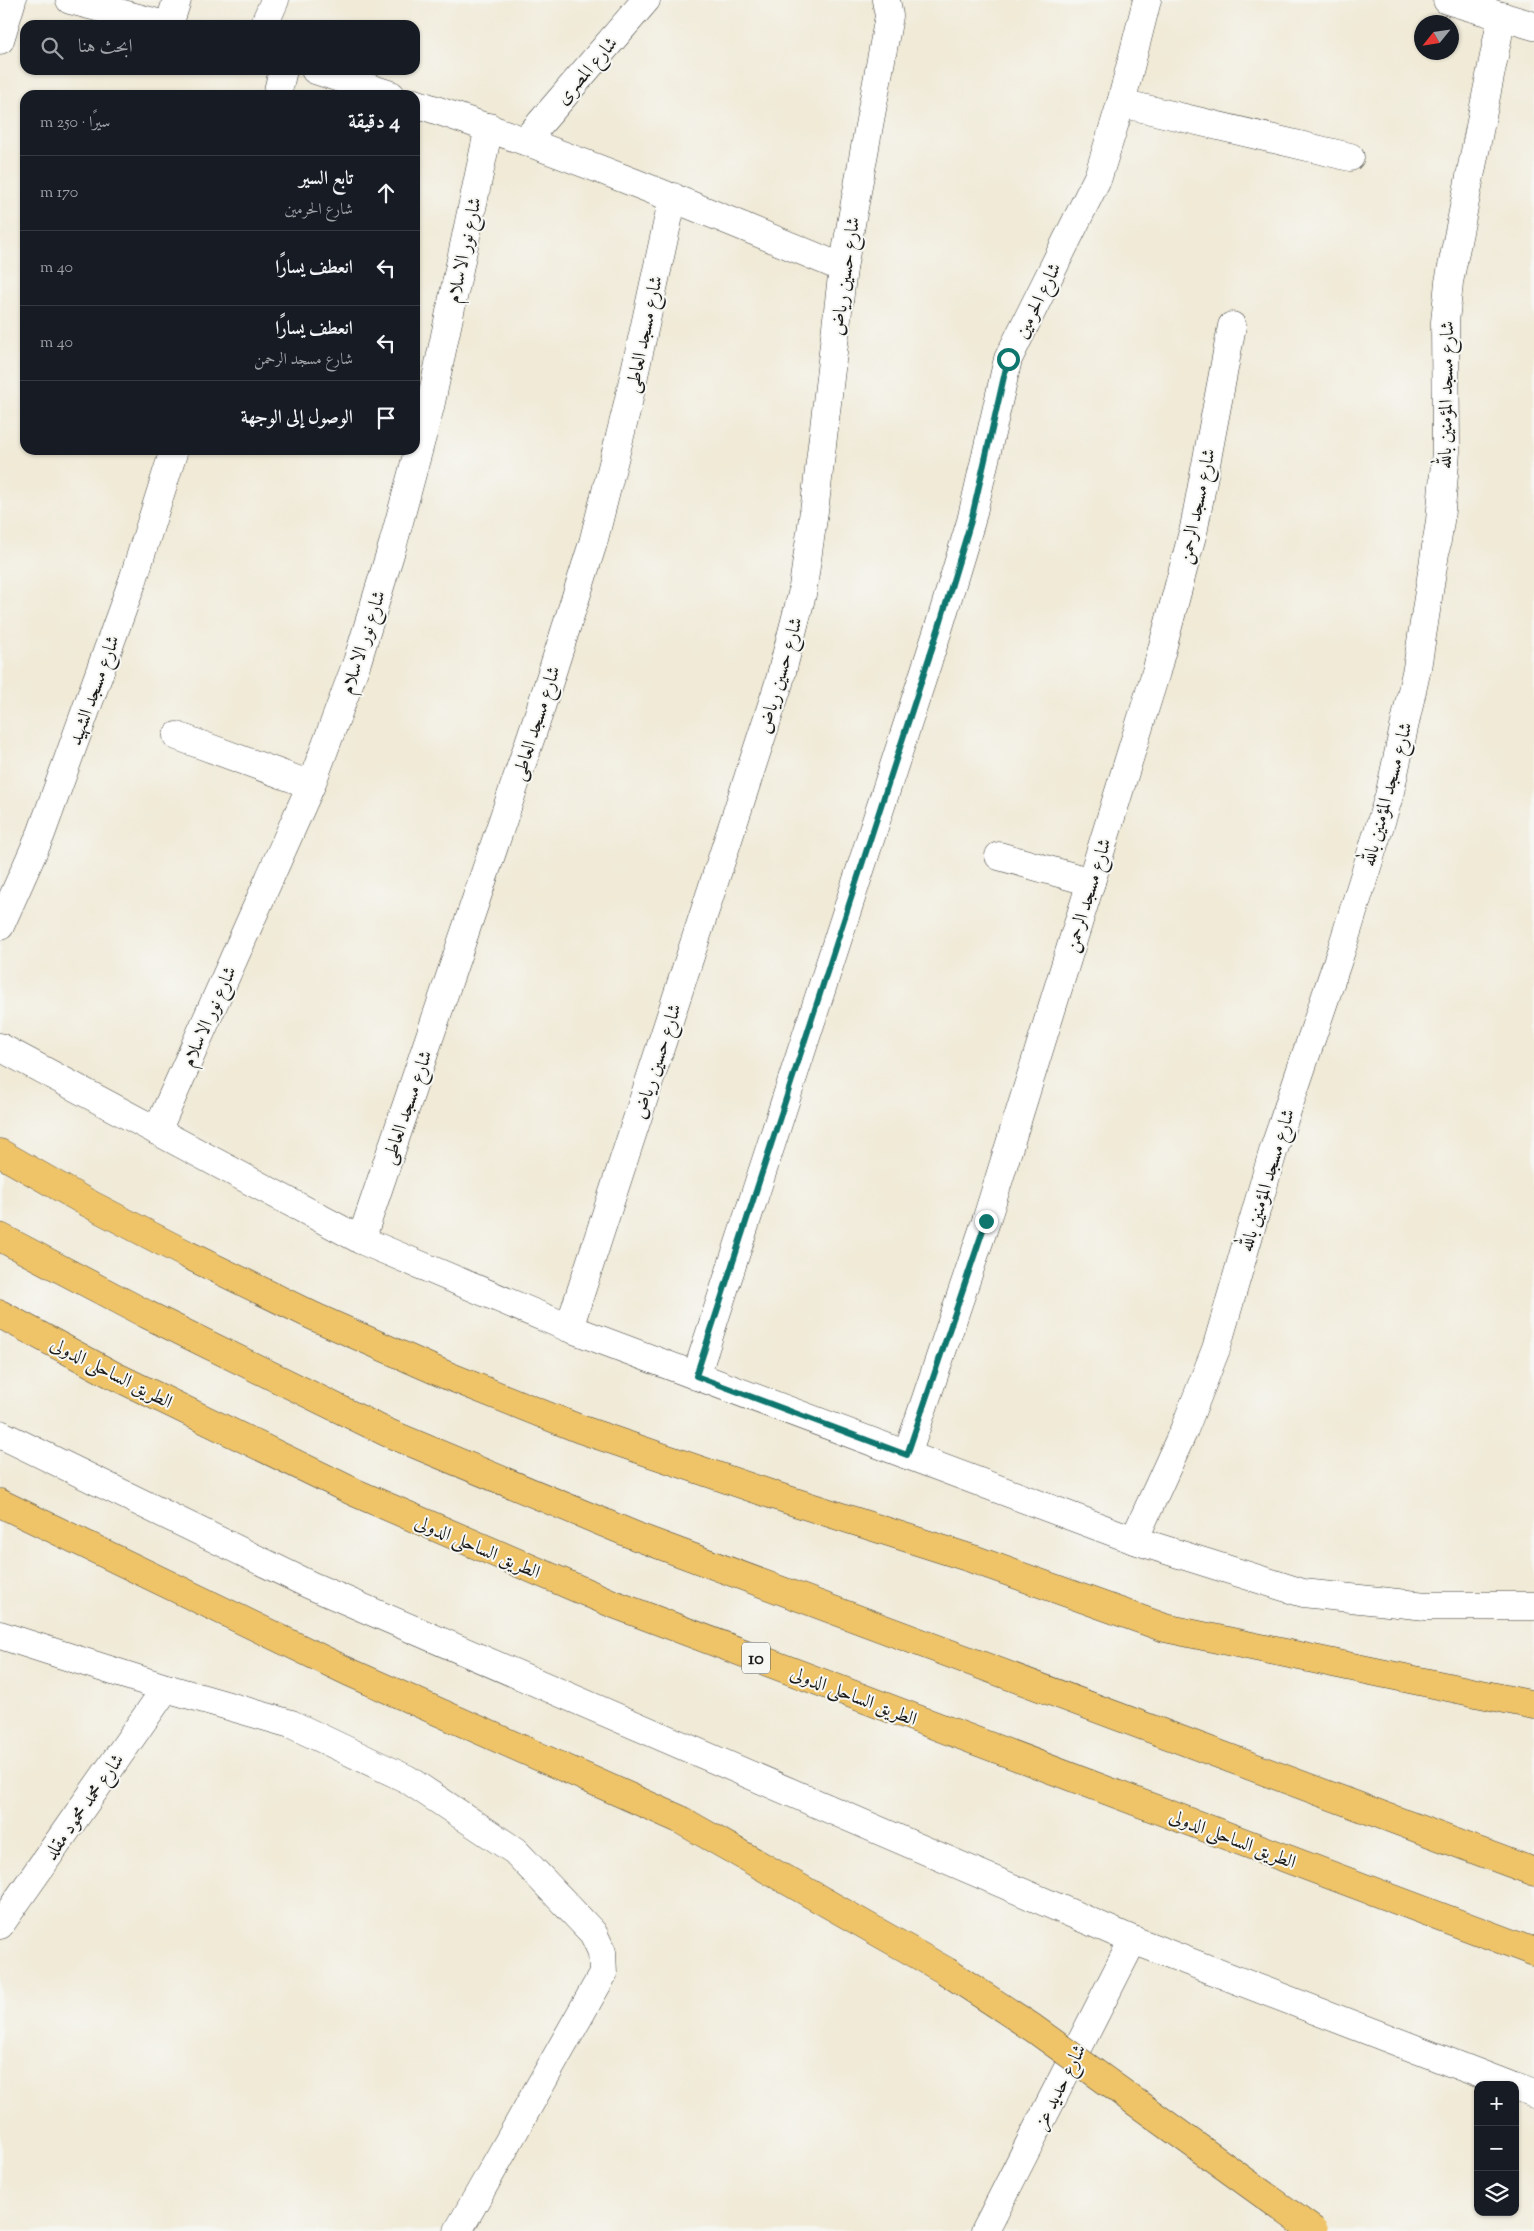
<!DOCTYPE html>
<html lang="ar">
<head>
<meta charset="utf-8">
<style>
	:root { --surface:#171b24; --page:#242831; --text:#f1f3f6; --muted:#9ea1a6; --line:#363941 }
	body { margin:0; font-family:"Sorts Mill Goudy",Amiri,serif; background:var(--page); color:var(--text); direction:rtl }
	.controls { position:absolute; right:15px; bottom:15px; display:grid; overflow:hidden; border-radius:10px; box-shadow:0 1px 4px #0004 }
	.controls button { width:45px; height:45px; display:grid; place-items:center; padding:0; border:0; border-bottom:1px solid var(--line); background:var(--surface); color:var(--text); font:25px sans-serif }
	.compass { position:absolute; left:1414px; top:15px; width:45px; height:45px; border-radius:50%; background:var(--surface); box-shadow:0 1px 4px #0004; rotate:240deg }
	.stop { position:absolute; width:15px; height:15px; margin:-11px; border:4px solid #0f766e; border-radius:50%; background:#fff }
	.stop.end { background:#0f766e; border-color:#fff; box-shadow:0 1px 5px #0008 }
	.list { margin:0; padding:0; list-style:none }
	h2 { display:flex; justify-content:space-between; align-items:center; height:65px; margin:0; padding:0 20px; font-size:21px }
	h2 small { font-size:16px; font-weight:400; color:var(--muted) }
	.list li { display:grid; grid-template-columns:32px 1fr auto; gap:15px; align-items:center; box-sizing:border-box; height:75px; padding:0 20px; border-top:1px solid var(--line) }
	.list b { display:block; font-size:19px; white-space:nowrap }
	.list p { margin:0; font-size:16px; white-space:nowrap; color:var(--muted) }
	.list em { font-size:16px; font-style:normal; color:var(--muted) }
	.icon { flex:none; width:28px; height:28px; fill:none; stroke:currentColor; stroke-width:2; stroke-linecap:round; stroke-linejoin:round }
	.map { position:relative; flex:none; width:1534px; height:2231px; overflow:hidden; direction:ltr }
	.search { position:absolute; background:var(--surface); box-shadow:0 1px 4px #0004; left:20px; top:20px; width:400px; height:55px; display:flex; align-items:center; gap:12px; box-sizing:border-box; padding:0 18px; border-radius:15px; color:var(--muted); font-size:19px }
	.panel { position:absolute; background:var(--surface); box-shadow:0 1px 4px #0004; left:20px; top:90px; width:400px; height:365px; border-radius:15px; direction:rtl }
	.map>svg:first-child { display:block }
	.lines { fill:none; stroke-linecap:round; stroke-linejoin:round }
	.minor-casing { stroke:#3c3b38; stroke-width:29 }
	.highway-casing { stroke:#3c3b38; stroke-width:29 }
	.minor { stroke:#fff; stroke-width:28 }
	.highway { stroke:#efc469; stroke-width:28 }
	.highway-bridge-casing { stroke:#3c3b38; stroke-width:29; stroke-linecap:butt }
	.highway-bridge { stroke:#efc469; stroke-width:28 }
	.route { stroke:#0f766e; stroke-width:6 }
	.labels { text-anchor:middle; stroke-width:4; stroke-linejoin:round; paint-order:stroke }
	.shield { fill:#f6f6f2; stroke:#5d5d5c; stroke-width:1 }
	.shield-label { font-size:18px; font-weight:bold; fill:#1c1c1c }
	.street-label { font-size:19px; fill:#1c1c1c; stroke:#f6f6f2 }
</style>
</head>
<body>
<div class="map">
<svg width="1534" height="2231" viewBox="0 0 1534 2231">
	<rect width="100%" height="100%" fill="#f6f6f2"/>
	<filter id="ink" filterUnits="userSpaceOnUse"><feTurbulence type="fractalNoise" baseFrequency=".02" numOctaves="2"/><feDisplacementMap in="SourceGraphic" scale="10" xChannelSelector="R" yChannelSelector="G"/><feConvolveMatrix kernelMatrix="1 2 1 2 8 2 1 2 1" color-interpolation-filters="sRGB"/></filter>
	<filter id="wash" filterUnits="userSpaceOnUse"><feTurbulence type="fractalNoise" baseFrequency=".0096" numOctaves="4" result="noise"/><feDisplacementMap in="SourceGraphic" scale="20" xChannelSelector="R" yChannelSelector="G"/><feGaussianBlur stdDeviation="1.12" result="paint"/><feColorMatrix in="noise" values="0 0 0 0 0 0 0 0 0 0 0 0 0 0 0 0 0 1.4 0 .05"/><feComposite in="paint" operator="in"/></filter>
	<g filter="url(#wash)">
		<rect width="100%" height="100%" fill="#f0ead7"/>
	</g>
	<g filter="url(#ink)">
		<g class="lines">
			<g class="minor-casing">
				<g id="minor">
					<polyline points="70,0 165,25"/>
					<polyline points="1447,0 1534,26"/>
					<polyline points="169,25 177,0"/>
					<polyline points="264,25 275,0"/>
					<polyline points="0,40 12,0"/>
					<polyline points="315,70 391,95"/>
					<polyline points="277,95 283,70"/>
					<path d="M415 103C561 151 702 209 843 268"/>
					<polyline points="1121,103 1350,157"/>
					<polyline points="525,141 646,0"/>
					<polyline points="177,736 311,785"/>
					<polyline points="999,856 1091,882"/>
					<polyline points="0,926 41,834 133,580 174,450"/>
					<polyline points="0,1047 361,1240 569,1328 1134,1540 1303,1593 1426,1606 1534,1606"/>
					<polyline points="157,1131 311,785 357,662 393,544 430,407 489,127"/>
					<polyline points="361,1240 540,710 593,543 626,412 673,197"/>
					<polyline points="569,1328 779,683 802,594 815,504 843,268 889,16 886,0"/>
					<polyline points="696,1376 939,627 971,521 1008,359 1098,177 1121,103 1147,0"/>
					<polyline points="0,1434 310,1585 1133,1940 1509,2085"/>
					<polyline points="907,1455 986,1221 1156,672 1194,528 1232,326"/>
					<polyline points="1134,1540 1184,1430 1216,1349 1273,1152 1341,951 1389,796 1417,668 1440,521 1446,451 1445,322 1449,282 1502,16"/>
					<polyline points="0,1635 166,1688 291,1724 407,1779 515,1851 593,1933 602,1952 603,1974 458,2231"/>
					<polyline points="0,1925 166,1688"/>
					<polyline points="1515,2087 1534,2094"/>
					<polyline points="985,2231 1133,1940"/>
				</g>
			</g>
			<g class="highway-casing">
				<g id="highway">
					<polyline points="0,1153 86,1202 186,1254 315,1317 446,1375 580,1429 776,1496 973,1559 1165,1628 1534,1705"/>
					<polyline points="0,1237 146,1314 386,1432 638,1537 1534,1872"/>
					<polyline points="0,1314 113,1375 356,1493 611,1603 1534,1952"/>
					<polyline points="0,1503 349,1672 679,1819 946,1971"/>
				</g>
			</g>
			<use href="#minor" class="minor"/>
			<use href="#highway" class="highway"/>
			<g class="highway-bridge-casing">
				<polyline id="highway-bridge" points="946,1971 1033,2028 1314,2231"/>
			</g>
			<use href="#highway-bridge" class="highway-bridge"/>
		</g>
	</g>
	<g class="lines" filter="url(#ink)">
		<polyline class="route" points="986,1221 907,1455 696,1376 939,627 971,521 1008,359"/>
	</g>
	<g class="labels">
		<rect class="shield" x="742" y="1642.5" width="28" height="31" rx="4"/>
		<g class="shield-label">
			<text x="756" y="1664">10</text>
		</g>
		<g class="street-label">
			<text transform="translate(586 70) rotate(-49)" y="7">شارع المصرى</text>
			<text transform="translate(463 250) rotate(-78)" y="7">شارع نور الاسلام</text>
			<text transform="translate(844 276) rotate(-82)" y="7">شارع حسين رياض</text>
			<text transform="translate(1037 300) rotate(-64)" y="7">شارع الحرمين</text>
			<text transform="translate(643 334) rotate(-78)" y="7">شارع مسجد العاطى</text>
			<text transform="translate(1445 395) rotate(-89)" y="7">شارع مسجد المؤمنين بالله</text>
			<text transform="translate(1196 506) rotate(-78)" y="7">شارع مسجد الرحمن</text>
			<text transform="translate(362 642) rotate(-72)" y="7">شارع نور الاسلام</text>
			<text transform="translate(779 675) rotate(-74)" y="7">شارع حسين رياض</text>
			<text transform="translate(93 690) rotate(-70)" y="7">شارع مسجد الشهيد</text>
			<text transform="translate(535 723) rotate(-72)" y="7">شارع مسجد العاطى</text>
			<text transform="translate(1386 794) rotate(-75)" y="7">شارع مسجد المؤمنين بالله</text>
			<text transform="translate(1087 895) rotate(-73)" y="7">شارع مسجد الرحمن</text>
			<text transform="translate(208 1016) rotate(-66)" y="7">شارع نور الاسلام</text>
			<text transform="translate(656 1061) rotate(-72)" y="7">شارع حسين رياض</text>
			<text transform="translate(406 1107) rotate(-71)" y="7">شارع مسجد العاطى</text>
			<text transform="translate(1266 1180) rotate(-73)" y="7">شارع مسجد المؤمنين بالله</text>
			<text transform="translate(112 1372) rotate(27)" y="7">الطريق الساحلى الدولى</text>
			<text transform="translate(478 1546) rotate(23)" y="7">الطريق الساحلى الدولى</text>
			<text transform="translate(854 1695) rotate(21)" y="7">الطريق الساحلى الدولى</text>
			<text transform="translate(83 1806) rotate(-55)" y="7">شارع محمد محمود مقلد</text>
			<text transform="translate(1233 1838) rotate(21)" y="7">الطريق الساحلى الدولى</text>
			<text transform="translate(1059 2086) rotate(-63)" y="7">شارع حديد عز</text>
		</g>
	</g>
</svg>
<div class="controls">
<button>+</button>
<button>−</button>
<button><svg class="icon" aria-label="layers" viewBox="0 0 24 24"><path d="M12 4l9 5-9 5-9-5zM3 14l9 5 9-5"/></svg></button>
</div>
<svg class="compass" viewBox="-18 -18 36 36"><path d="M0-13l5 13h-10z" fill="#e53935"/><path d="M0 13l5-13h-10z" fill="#9ea1a6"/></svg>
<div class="stop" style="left:1008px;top:359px"></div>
<div class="stop end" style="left:986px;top:1221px"></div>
<div class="search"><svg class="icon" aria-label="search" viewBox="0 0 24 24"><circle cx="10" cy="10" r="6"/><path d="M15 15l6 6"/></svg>ابحث هنا</div>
<section class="panel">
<h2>4 دقيقة<small>سيرًا · 250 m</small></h2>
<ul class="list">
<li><svg class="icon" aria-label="ahead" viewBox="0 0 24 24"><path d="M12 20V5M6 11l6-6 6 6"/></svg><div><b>تابع السير</b><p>شارع الحرمين</p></div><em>170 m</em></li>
<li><svg class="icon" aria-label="left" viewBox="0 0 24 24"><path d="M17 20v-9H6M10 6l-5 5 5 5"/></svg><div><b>انعطف يسارًا</b></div><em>40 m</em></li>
<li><svg class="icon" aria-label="left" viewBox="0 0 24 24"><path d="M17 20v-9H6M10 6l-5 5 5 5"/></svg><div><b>انعطف يسارًا</b><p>شارع مسجد الرحمن</p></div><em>40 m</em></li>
<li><svg class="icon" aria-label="arrive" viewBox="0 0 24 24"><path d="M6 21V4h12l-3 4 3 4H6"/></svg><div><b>الوصول إلى الوجهة</b></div></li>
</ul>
</section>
</div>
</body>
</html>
